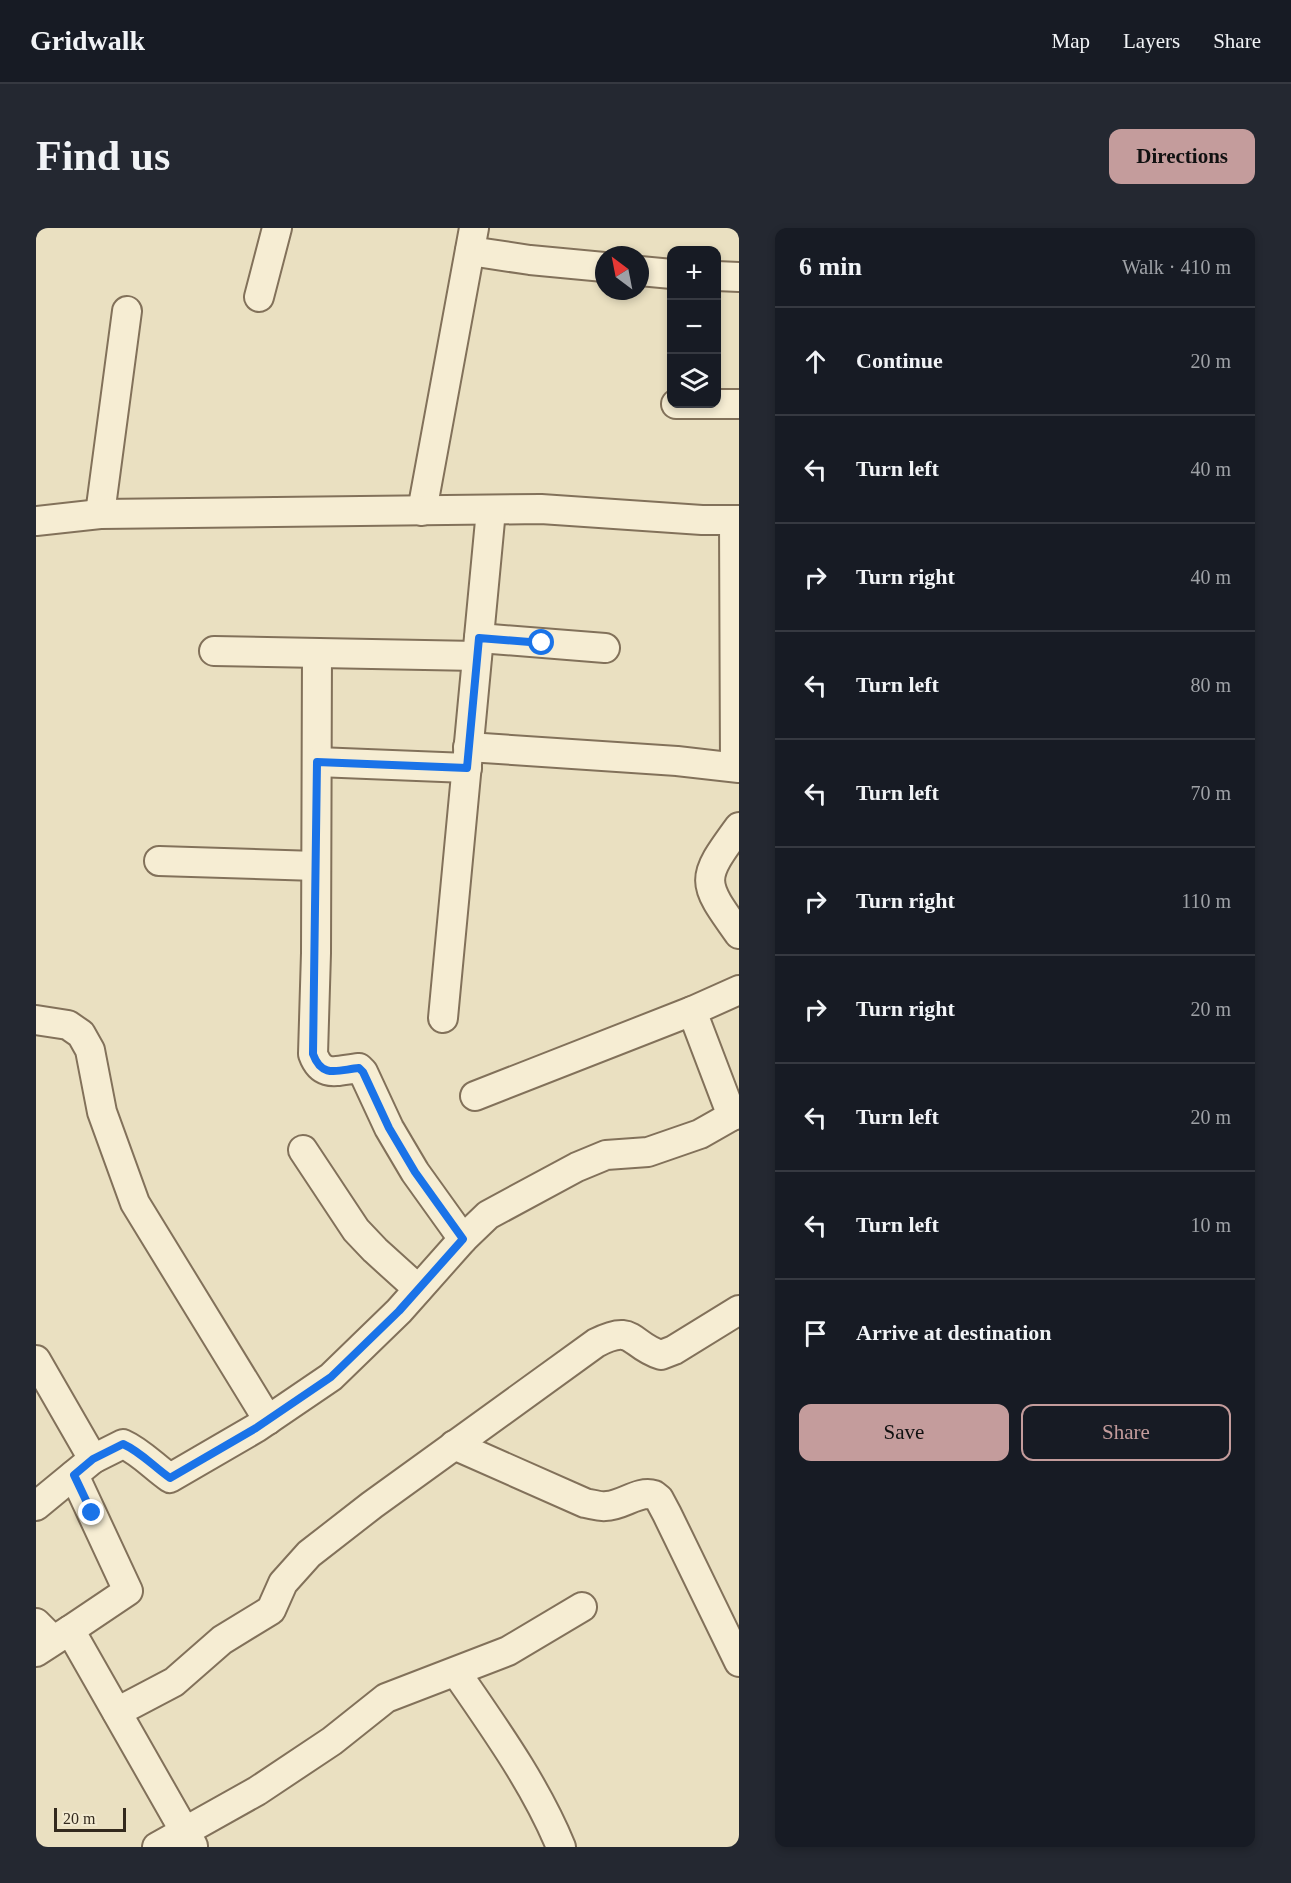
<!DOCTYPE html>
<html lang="en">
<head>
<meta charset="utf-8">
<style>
	:root { --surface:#171b24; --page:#242831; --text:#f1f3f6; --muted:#9ea1a6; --line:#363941; --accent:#c49c9c }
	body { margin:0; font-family:Georgia,serif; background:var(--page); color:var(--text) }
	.controls { position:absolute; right:18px; top:18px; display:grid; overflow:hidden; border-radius:12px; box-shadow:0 3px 9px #0003 }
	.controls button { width:54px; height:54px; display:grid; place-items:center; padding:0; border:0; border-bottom:2px solid var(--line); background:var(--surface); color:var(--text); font:30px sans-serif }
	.compass { position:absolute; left:559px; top:18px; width:54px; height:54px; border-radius:50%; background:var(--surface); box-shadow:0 3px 9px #0003; rotate:328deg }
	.scale { position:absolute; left:18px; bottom:15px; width:72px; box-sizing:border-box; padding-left:6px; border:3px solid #33291d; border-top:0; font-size:16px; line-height:21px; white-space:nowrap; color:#33291d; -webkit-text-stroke:4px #f2ead0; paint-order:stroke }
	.stop { position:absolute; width:18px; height:18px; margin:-14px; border:4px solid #1a73e8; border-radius:50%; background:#fff }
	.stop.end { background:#1a73e8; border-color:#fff; box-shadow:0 2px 6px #0008 }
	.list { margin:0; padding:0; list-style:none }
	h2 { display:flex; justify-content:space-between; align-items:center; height:78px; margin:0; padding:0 24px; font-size:26px }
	h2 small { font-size:20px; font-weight:400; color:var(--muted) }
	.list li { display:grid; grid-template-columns:39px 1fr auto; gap:18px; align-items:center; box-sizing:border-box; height:108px; padding:0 24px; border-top:2px solid var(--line) }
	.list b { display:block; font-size:22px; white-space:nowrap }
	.list em { font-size:20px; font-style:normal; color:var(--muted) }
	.actions { display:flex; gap:12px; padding:18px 24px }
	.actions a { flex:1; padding:14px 0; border:2px solid var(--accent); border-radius:12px; text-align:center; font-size:21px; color:var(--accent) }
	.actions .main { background:var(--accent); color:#111 }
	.icon { flex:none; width:33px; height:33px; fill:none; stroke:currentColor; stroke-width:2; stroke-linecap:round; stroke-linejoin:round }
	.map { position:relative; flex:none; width:703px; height:1619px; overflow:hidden; border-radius:12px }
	header { display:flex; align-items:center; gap:36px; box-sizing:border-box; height:84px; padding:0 30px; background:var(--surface); border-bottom:2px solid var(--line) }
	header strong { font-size:28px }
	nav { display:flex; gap:33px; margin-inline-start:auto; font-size:21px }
	.intro { display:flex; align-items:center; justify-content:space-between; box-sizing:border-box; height:144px; padding:0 36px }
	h1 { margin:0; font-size:42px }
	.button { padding:15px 27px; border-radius:12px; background:var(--accent); color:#111; font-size:21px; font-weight:700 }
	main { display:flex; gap:36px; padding:0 36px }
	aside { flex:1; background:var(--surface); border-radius:12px; box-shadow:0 3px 9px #0003 }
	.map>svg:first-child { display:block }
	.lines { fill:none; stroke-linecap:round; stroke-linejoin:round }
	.minor-casing { stroke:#82715a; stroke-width:32 }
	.minor { stroke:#f6edd3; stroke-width:28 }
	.route { stroke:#1a73e8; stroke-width:8 }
</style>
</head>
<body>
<header>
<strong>Gridwalk</strong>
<nav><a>Map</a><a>Layers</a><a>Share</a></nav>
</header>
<div class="intro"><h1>Find us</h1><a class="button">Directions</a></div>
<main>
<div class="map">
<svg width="703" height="1619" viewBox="0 0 703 1619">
	<rect width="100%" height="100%" fill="#eae0c1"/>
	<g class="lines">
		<g class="minor-casing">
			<g id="minor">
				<polyline points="434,23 494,32 568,39"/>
				<polyline points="604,43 636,46"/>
				<polyline points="680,48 703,49"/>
				<polyline points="223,69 241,0"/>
				<polyline points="640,176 703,176"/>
				<polyline points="386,283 438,0"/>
				<polyline points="64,286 91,83"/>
				<polyline points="698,292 699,539"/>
				<polyline points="0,293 64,286 505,281 666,292 703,292"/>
				<polyline points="443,410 569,420"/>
				<polyline points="178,423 441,428"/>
				<path d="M281 425 280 725 277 826C286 851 302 842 323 840L327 844 353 900 379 944 427 1011"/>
				<polyline points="432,519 641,533 703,540"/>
				<polyline points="281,534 431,540"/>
				<path d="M703 599C664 652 665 653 703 706"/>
				<polyline points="123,633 280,638"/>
				<polyline points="656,783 703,762"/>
				<polyline points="407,790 455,282"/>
				<polyline points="0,792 32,797 45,806 54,822 66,884 99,975 232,1192"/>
				<polyline points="439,868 656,783 696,888"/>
				<polyline points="267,922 320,1002 339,1022 382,1061"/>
				<polyline points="0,1132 57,1231"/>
				<path d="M418 1217 549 1275C556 1276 563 1279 570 1278 586 1278 603 1262 618 1267L623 1271 631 1286 703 1434"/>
				<path d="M0 1278 57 1231 87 1216C105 1224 118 1239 134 1250L220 1200 295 1149 363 1083 427 1011 452 987 541 939 570 927 612 924 664 906 703 884"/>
				<polyline points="0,1395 17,1412"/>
				<polyline points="34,1402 92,1363 38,1247"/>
				<polyline points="0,1424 34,1402 157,1618"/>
				<path d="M420 1444C459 1501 499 1556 525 1619"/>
				<path d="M81 1484 138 1454 186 1412 235 1382 247 1355 273 1326 336 1277 560 1115C599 1095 593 1117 625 1127L638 1122 703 1082"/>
				<polyline points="121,1619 221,1563 296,1513 350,1470 472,1423 546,1379"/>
			</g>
		</g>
		<use href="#minor" class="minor"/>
	</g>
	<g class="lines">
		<path class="route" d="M56 1285 38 1247 57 1231 87 1216C105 1224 118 1239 134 1250L220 1200 295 1149 363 1083 427 1011 379 944 353 900 327 844 323 840C302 842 286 851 277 826L281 534 431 540 443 410 506 415"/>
	</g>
</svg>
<div class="controls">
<button>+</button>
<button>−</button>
<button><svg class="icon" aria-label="layers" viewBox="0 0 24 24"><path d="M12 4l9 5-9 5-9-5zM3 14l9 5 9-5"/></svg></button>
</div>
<svg class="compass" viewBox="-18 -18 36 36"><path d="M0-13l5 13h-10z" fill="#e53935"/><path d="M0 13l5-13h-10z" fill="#9ea1a6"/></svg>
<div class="scale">20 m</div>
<div class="stop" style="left:506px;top:415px"></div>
<div class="stop end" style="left:56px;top:1285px"></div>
</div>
<aside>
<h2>6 min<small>Walk · 410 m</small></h2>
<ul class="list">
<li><svg class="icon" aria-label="ahead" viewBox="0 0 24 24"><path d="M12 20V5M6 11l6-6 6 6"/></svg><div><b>Continue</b></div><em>20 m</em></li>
<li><svg class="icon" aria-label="left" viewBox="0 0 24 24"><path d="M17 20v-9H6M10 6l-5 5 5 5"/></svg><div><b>Turn left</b></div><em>40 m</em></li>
<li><svg class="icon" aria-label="right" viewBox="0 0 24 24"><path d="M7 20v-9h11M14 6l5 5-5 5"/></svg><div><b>Turn right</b></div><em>40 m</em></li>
<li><svg class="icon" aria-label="left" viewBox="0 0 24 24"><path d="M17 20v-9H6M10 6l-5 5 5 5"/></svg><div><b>Turn left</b></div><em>80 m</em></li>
<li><svg class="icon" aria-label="left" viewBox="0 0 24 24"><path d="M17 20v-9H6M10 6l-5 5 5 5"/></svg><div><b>Turn left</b></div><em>70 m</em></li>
<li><svg class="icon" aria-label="right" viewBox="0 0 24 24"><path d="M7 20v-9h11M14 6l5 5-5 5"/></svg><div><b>Turn right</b></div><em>110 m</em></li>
<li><svg class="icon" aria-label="right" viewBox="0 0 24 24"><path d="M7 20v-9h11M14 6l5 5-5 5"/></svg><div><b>Turn right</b></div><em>20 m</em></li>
<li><svg class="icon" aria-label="left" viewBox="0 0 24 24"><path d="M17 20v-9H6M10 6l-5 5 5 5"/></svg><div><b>Turn left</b></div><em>20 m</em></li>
<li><svg class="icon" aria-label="left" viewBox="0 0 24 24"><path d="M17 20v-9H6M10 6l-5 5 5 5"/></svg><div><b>Turn left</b></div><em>10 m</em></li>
<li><svg class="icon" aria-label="arrive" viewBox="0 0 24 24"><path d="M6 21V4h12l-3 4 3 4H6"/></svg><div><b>Arrive at destination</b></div></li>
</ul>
<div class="actions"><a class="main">Save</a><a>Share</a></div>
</aside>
</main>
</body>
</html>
